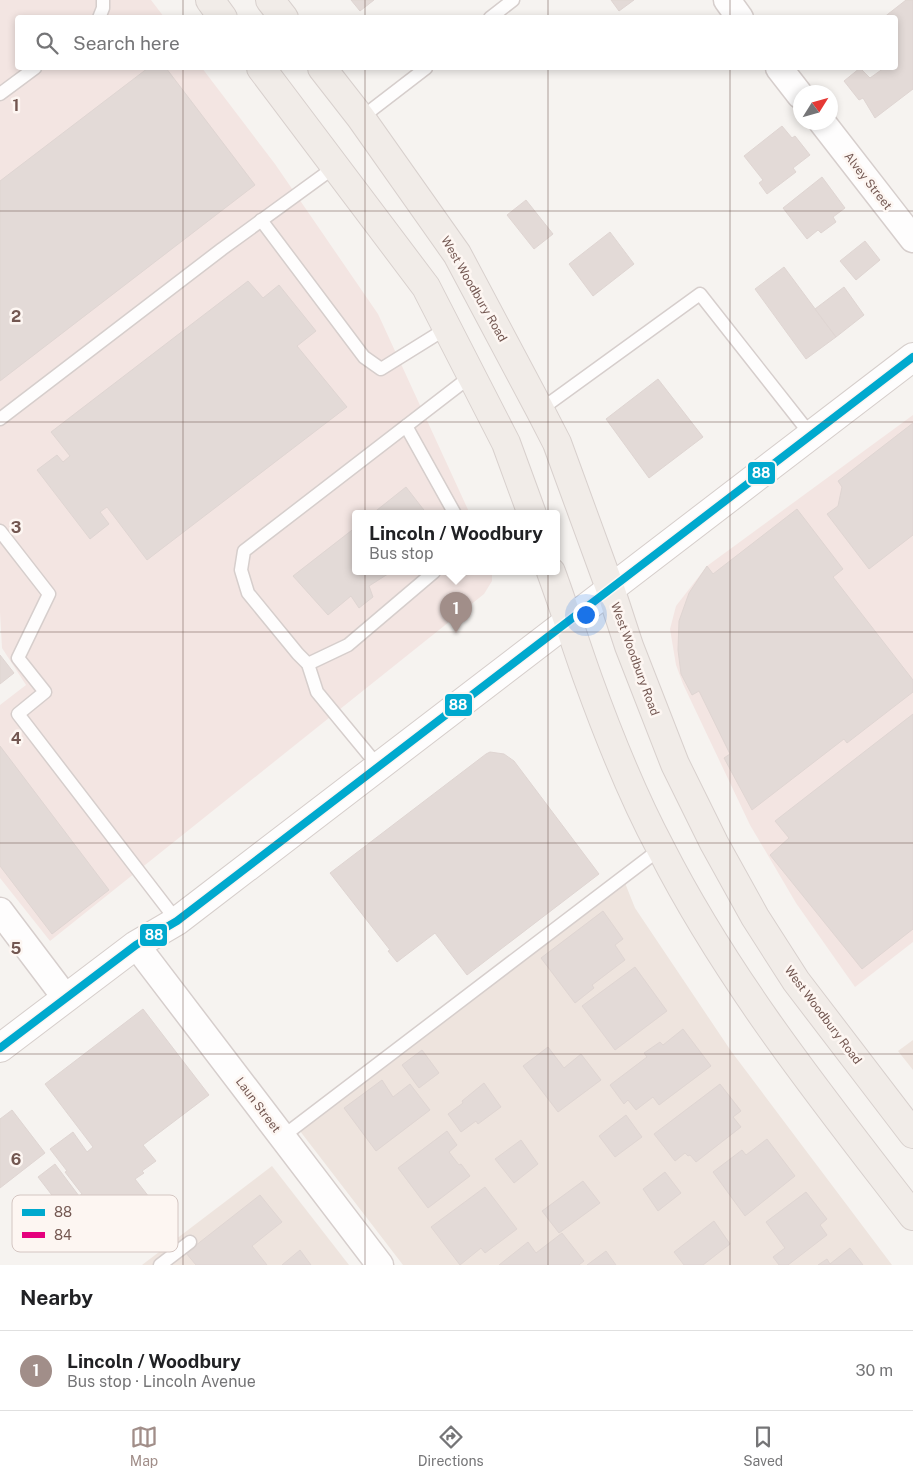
<!DOCTYPE html>
<html lang="en">
<head>
<meta charset="utf-8">
<style>
	:root { --surface:#fff; --page:#f6f6f6; --text:#202124; --muted:#757577; --line:#e0e0e0; --accent:#a18e89 }
	body { margin:0; font-family:"Public Sans",sans-serif; background:var(--page); color:var(--text) }
	.compass { position:absolute; left:793px; top:85px; width:45px; height:45px; border-radius:50%; background:var(--surface); box-shadow:0 2px 8px #0003; rotate:53deg }
	.you { position:absolute; left:585px; top:614px; width:18px; height:18px; margin:-12px; border:4px solid #fff; border-radius:50%; background:#1a73e8; box-shadow:0 0 0 8px #1a73e833 }
	.badge { display:grid; place-items:center; width:32px; height:32px; border-radius:50%; background:var(--accent); color:#fff; font-size:16px; font-weight:700 }
	.pin { position:absolute; translate:-50% -41px; filter:drop-shadow(0 1px 2px #0008) }
	.pin::after { content:''; position:absolute; top:26px; width:18px; height:15px; background:inherit; clip-path:polygon(0 0,100% 0,50% 100%) }
	.popup { position:absolute; left:352px; top:510px; width:208px; height:65px; box-sizing:border-box; display:grid; place-content:center; border-radius:5px; background:var(--surface); filter:drop-shadow(0 1px 4px #0005); font-size:16px; white-space:nowrap; color:var(--muted) }
	.popup b { font-size:19px; color:var(--text) }
	.popup::after { content:''; position:absolute; left:50%; top:100%; margin-left:-10px; border:10px solid transparent; border-top-color:var(--surface) }
	.list { margin:0; padding:0; list-style:none }
	h2 { display:flex; justify-content:space-between; align-items:center; height:65px; margin:0; padding:0 20px; font-size:21px }
	h2 small { font-size:16px; font-weight:400; color:var(--muted) }
	.list li { display:grid; grid-template-columns:32px 1fr auto; gap:15px; align-items:center; box-sizing:border-box; height:80px; padding:0 20px; border-top:1px solid var(--line) }
	.list b { display:block; font-size:19px; white-space:nowrap }
	.list p { margin:0; font-size:16px; white-space:nowrap; color:var(--muted) }
	.list em { font-size:16px; font-style:normal; color:var(--muted) }
	.icon { flex:none; width:28px; height:28px; fill:none; stroke:currentColor; stroke-width:2; stroke-linecap:round; stroke-linejoin:round }
	.map { position:relative; flex:none; width:913px; height:1265px; overflow:hidden }
	.search { position:absolute; background:var(--surface); box-shadow:0 2px 8px #0003; left:15px; right:15px; top:15px; height:55px; display:flex; align-items:center; gap:12px; box-sizing:border-box; padding:0 18px; border-radius:5px; color:var(--muted); font-size:19px }
	.sheet { height:145px; background:var(--surface) }
	nav { display:flex; justify-content:space-around; align-items:center; box-sizing:border-box; height:70px; border-top:1px solid var(--line); background:var(--surface); font-size:14px; color:var(--muted) }
	nav a { display:grid; justify-items:center; gap:2px }
	nav .on { color:var(--accent) }
	.map>svg:first-child { display:block }
	.residential { fill:#eee4de }
	.commercial { fill:#f3e5e2 }
	.building { fill:#e3dad7; stroke:#dfd5d2 }
	.lines { fill:none; stroke-linecap:round; stroke-linejoin:round }
	.lane-casing { stroke:#d6cecc; stroke-width:15 }
	.street-casing { stroke:#d6cecc; stroke-width:29 }
	.secondary-casing { stroke:#d6cecb; stroke-width:30 }
	.primary-casing { stroke:#d8d0cd; stroke-width:30 }
	.lane { stroke:#fefdfd; stroke-width:12 }
	.street { stroke:#fefdfd; stroke-width:26 }
	.secondary { stroke:#fefdfd; stroke-width:28 }
	.primary { stroke:#f1ece8; stroke-width:28 }
	.bus-1-casing { stroke:#fdf6f2; stroke-width:11 }
	.bus-1 { stroke:#00a9ce; stroke-width:8 }
	.grid { fill:none; stroke:#735751; stroke-width:1; stroke-opacity:0.55 }
	.labels { text-anchor:middle; stroke-width:5; stroke-linejoin:round; paint-order:stroke }
	.street-label { font-size:12px; fill:#735751; stroke:#fdf6f2 }
	.key { fill:#fdf6f2; stroke:#d4c6c2; stroke-width:1 }
	.key-label { font-size:14px; fill:#735751 }
	.grid-label { font-size:16px; text-anchor:middle; font-weight:bold; fill:#735751; stroke:#fdf6f2; stroke-width:5; stroke-linejoin:round; paint-order:stroke }
	.line-badge { stroke:#fdf6f2; stroke-width:2 }
	.badge-label { font-size:14px; text-anchor:middle; font-weight:bold; fill:#fff }
</style>
</head>
<body>
<div class="map">
<svg width="913" height="1265" viewBox="0 0 913 1265">
	<rect width="100%" height="100%" fill="#f6f3f0"/>
	<g class="residential">
		<polygon points="625,883 635,908 731,1051 892,1265 403,1265 300,1131"/>
		<polygon points="913,1040 913,1070 898,1051"/>
		<polygon points="272,1166 349,1265 142,1265"/>
	</g>
	<g class="commercial">
		<polygon points="0,0 151,0 164,17 18,18 18,68 202,68 275,164 378,314 470,514 356,514 356,572 492,572 492,581 484,594 50,941 0,878 0,705 26,685 2,648 0,612"/>
		<polygon points="913,415 913,942 855,987 796,903 750,825 683,684 676,665 670,629 676,606 707,566"/>
	</g>
	<g class="building">
		<polygon points="351,0 374,0 360,11"/>
		<polygon points="611,0 634,0 619,11"/>
		<polygon points="906,0 913,0 913,89 875,118 863,98 859,100 844,81 860,68 870,78 884,68 896,68 896,59 897,57 896,55 896,18 883,18"/>
		<polygon points="148,68 166,68 255,185 0,381 0,181"/>
		<polygon points="782,126 792,138 795,136 810,155 793,168 796,172 767,194 759,183 763,180 744,156"/>
		<polygon points="822,177 845,208 833,217 836,222 821,233 818,230 807,239 783,208"/>
		<polygon points="526,200 553,234 534,249 507,215"/>
		<polygon points="610,232 634,264 593,296 569,264"/>
		<polygon points="865,241 880,260 856,280 840,261"/>
		<polygon points="784,267 836,337 806,359 755,289"/>
		<polygon points="248,281 263,298 279,285 316,331 297,346 347,407 147,560 107,507 100,512 109,524 90,539 37,470 57,455 63,462 70,456 51,432"/>
		<polygon points="844,287 864,315 836,337 815,309"/>
		<polygon points="658,379 703,437 649,478 606,419"/>
		<polygon points="913,423 913,535 869,569 827,514 838,506 842,487 838,481"/>
		<polygon points="406,487 427,514 372,514"/>
		<polygon points="797,509 843,569 833,577 913,680 913,692 847,743 844,739 752,810 724,758 730,754 699,691 692,695 681,674 678,650 679,621 689,593 707,566 713,574"/>
		<polygon points="356,527 356,572 391,572 369,586 373,597 359,608 351,596 328,615 293,576"/>
		<polygon points="0,655 14,673 0,684"/>
		<polygon points="913,714 913,929 862,969 770,855 789,838 775,821"/>
		<polygon points="0,746 109,890 52,934 0,866"/>
		<polygon points="490,752 504,754 514,761 599,874 467,975 435,933 397,962 388,951 390,950 330,873 486,754"/>
		<polygon points="603,911 623,939 615,945 625,960 592,985 594,988 575,1003 541,958"/>
		<polygon points="635,967 667,1011 615,1050 582,1006"/>
		<polygon points="143,1009 209,1095 143,1145 156,1161 142,1171 144,1173 135,1179 167,1220 156,1229 154,1226 135,1240 138,1244 130,1250 127,1246 121,1251 79,1196 82,1194 65,1172 67,1171 50,1149 73,1132 87,1152 93,1147 45,1084"/>
		<polygon points="683,1029 711,1066 659,1105 653,1097 636,1110 628,1100 624,1104 610,1085 647,1057 644,1053 660,1042 663,1045"/>
		<polygon points="548,1047 564,1068 581,1054 601,1080 558,1112 523,1066"/>
		<polygon points="422,1050 439,1073 419,1088 402,1065"/>
		<polygon points="382,1080 393,1097 410,1084 430,1110 376,1151 344,1108"/>
		<polygon points="484,1083 501,1107 478,1124 476,1121 461,1132 448,1114 463,1103 462,1101"/>
		<polygon points="720,1084 741,1111 733,1117 741,1127 696,1162 690,1155 688,1156 685,1153 675,1161 654,1134"/>
		<polygon points="12,1110 45,1153 0,1188 0,1119"/>
		<polygon points="626,1115 642,1137 615,1157 599,1136"/>
		<polygon points="447,1131 457,1145 449,1152 459,1165 461,1164 470,1176 428,1208 398,1168"/>
		<polygon points="767,1139 795,1176 745,1216 713,1172 742,1150 746,1155"/>
		<polygon points="521,1140 538,1164 514,1183 495,1159"/>
		<polygon points="55,1164 94,1216 78,1229 38,1177"/>
		<polygon points="665,1172 681,1193 658,1211 643,1189"/>
		<polygon points="583,1181 600,1203 559,1233 542,1211"/>
		<polygon points="485,1187 517,1229 485,1253 481,1248 460,1265 431,1227"/>
		<polygon points="806,1192 827,1219 820,1225 827,1235 788,1265 779,1265 773,1257 785,1248 766,1222"/>
		<polygon points="260,1195 282,1222 252,1246 267,1265 196,1265 186,1253"/>
		<polygon points="714,1221 730,1244 703,1265 684,1265 674,1252"/>
		<polygon points="562,1233 584,1261 579,1265 499,1265 528,1242 536,1253"/>
		<polygon points="850,1248 863,1265 818,1265 827,1259 830,1264"/>
		<polygon points="300,1250 311,1265 282,1265"/>
		<polygon points="606,1251 616,1265 587,1265"/>
	</g>
	<g class="lines">
		<g class="lane-casing">
			<g id="lane">
				<polyline points="99,18 103,8 103,0"/>
				<polyline points="490,18 513,0"/>
				<polyline points="0,94 35,68"/>
				<polyline points="361,118 426,68"/>
				<polyline points="261,220 364,357 381,369 447,328"/>
				<polyline points="540,410 700,294 811,435"/>
				<polyline points="0,419 222,249 336,166"/>
				<polyline points="406,426 455,514"/>
				<polyline points="0,531 49,594 18,658 45,692 18,714 177,921"/>
				<polyline points="308,664 348,645 434,572"/>
				<polyline points="378,766 317,692 308,664 298,654 248,593 241,570 244,551 471,376"/>
				<polyline points="282,1137 660,849"/>
				<polyline points="160,1265 190,1242"/>
			</g>
		</g>
		<g class="street-casing">
			<g id="street">
				<polyline points="727,0 740,18"/>
				<polyline points="779,68 800,95"/>
				<polyline points="822,122 913,239"/>
				<polyline points="0,911 65,997"/>
				<polyline points="136,945 380,1265"/>
			</g>
		</g>
		<g class="secondary-casing">
			<polyline id="secondary" points="0,1048 136,945 177,921 913,357"/>
		</g>
		<g class="primary-casing">
			<g id="primary">
				<polyline points="210,0 223,18"/>
				<polyline points="270,0 284,18"/>
				<polyline points="261,68 426,287 506,443 532,514"/>
				<polyline points="322,68 361,118 457,254 540,410 557,443 610,588 629,646 675,764 714,843 755,917 796,981 913,1134"/>
				<path d="M551 572C564 607 575 643 588 679 609 737 632 795 661 849 729 982 822 1098 913 1216"/>
			</g>
		</g>
		<use href="#lane" class="lane"/>
		<use href="#street" class="street"/>
		<use href="#secondary" class="secondary"/>
		<use href="#primary" class="primary"/>
		<g class="bus-1-casing">
			<polyline id="bus-1" points="0,1048 136,945 177,921 913,357"/>
		</g>
		<use href="#bus-1" class="bus-1"/>
	</g>
	<path class="grid" d="M183 0V18M365 0V18M548 0V18M730 0V18M183 68V1265M365 68V1265M548 68V1265M730 68V1265M0 211H913M0 422H913M0 632H913M0 843H913M0 1054H913"/>
	<g class="labels">
		<g class="street-label">
			<text transform="translate(868 181) rotate(52)" y="4">Alvey Street</text>
			<text transform="translate(474 289) rotate(60)" y="4">West Woodbury Road</text>
			<text transform="translate(635 659) rotate(70)" y="4">West Woodbury Road</text>
			<text transform="translate(823 1015) rotate(53)" y="4">West Woodbury Road</text>
			<text transform="translate(258 1105) rotate(53)" y="4">Laun Street</text>
		</g>
	</g>
	<rect x="12" y="1195" width="166" height="57" rx="8" class="key"/>
	<rect x="22" y="1209" width="23" height="7" fill="#00a9ce"/>
	<rect x="22" y="1232" width="23" height="6" fill="#e5007d"/>
	<g class="key-label">
		<text x="54" y="1217">88</text>
		<text x="54" y="1240">84</text>
	</g>
	<g class="grid-label">
		<text x="16" y="111">1</text>
		<text x="16" y="322">2</text>
		<text x="16" y="533">3</text>
		<text x="16" y="744">4</text>
		<text x="16" y="954">5</text>
		<text x="16" y="1165">6</text>
	</g>
	<g class="line-badge">
		<rect x="747" y="461" width="29" height="24" rx="5" fill="#00a9ce"/>
		<rect x="444" y="693" width="29" height="24" rx="5" fill="#00a9ce"/>
		<rect x="139" y="923" width="29" height="24" rx="5" fill="#00a9ce"/>
	</g>
	<g class="badge-label">
		<text x="761" y="478">88</text>
		<text x="458" y="710">88</text>
		<text x="154" y="940">88</text>
	</g>
</svg>
<svg class="compass" viewBox="-18 -18 36 36"><path d="M0-13l5 13h-10z" fill="#e53935"/><path d="M0 13l5-13h-10z" fill="#757577"/></svg>
<div class="you"></div>
<div class="pin badge" style="left:456px;top:633px">1</div>
<div class="popup"><b>Lincoln / Woodbury</b>Bus stop</div>
<div class="search"><svg class="icon" aria-label="search" viewBox="0 0 24 24"><circle cx="10" cy="10" r="6"/><path d="M15 15l6 6"/></svg>Search here</div>
</div>
<section class="sheet">
<h2>Nearby<small></small></h2>
<ul class="list">
<li><span class="badge">1</span><div><b>Lincoln / Woodbury</b><p>Bus stop · Lincoln Avenue</p></div><em>30 m</em></li>
</ul>
</section>
<nav>
<a class="on"><svg class="icon" aria-label="map" viewBox="0 0 24 24"><path d="M3 6l6-2 6 2 6-2v14l-6 2-6-2-6 2zM9 4v14M15 6v14"/></svg>Map</a>
<a><svg class="icon" aria-label="directions" viewBox="0 0 24 24"><path d="M12 3l9 9-9 9-9-9zM9 14v-3h6M13 9l2 2-2 2"/></svg>Directions</a>
<a><svg class="icon" aria-label="saved" viewBox="0 0 24 24"><path d="M7 4h10v16l-5-4-5 4z"/></svg>Saved</a>
</nav>
</body>
</html>
